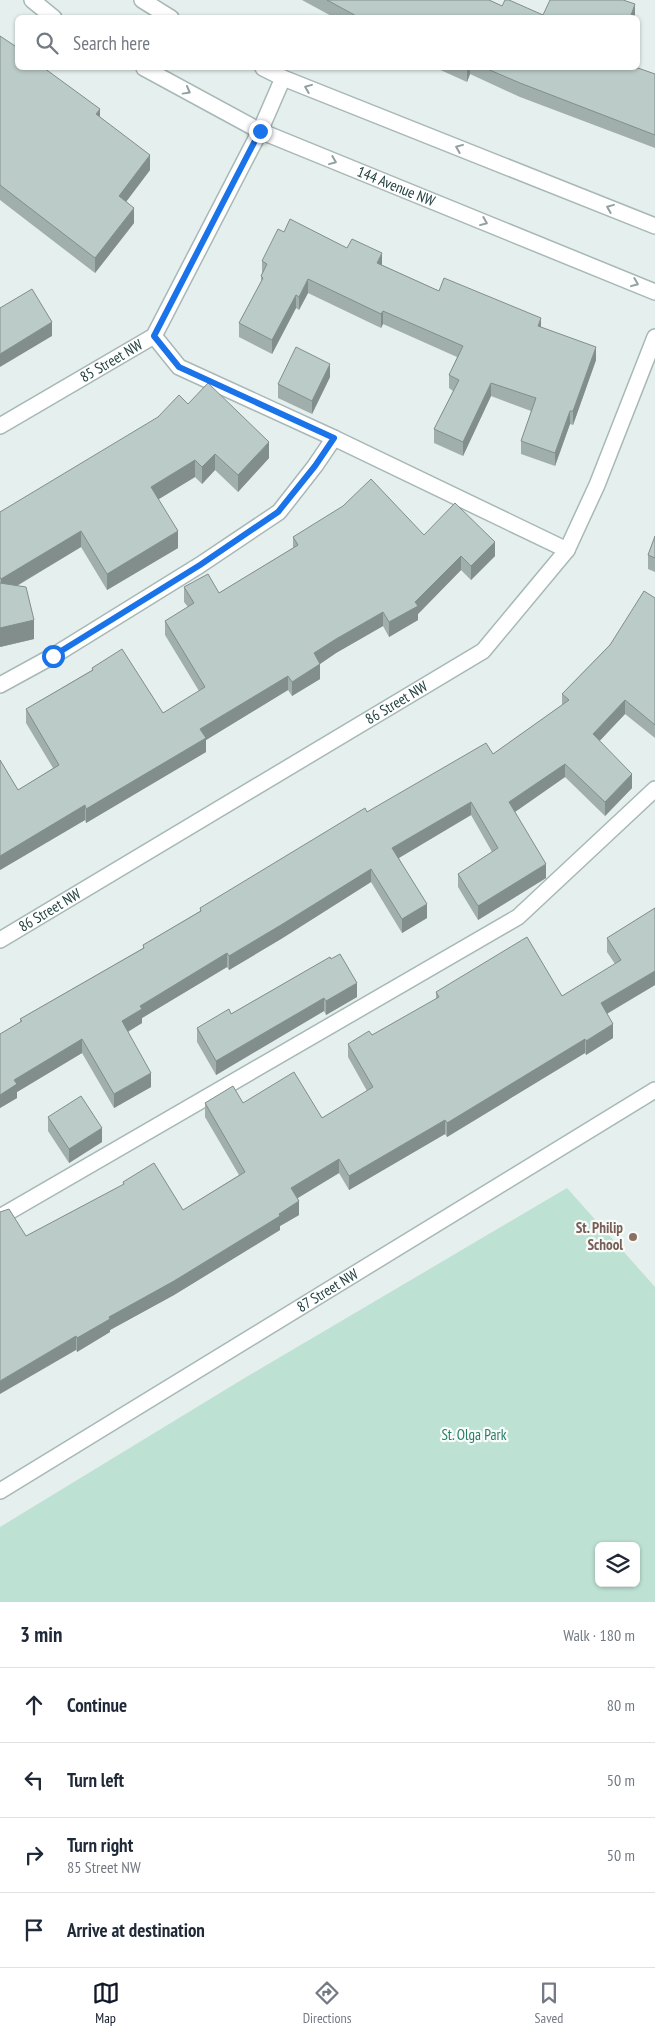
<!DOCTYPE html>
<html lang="en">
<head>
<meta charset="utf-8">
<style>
	:root { --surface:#fff; --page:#f6f6f7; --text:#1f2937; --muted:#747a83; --line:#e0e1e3; --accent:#111827 }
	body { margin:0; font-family:"PT Sans Narrow",sans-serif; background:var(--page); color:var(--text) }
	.controls { position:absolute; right:15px; bottom:15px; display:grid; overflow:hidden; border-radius:8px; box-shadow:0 1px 4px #0004 }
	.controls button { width:45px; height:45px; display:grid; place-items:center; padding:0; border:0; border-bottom:1px solid var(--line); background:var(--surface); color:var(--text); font:25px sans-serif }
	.stop { position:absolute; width:15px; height:15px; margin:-11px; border:4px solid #1a73e8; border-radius:50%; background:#fff }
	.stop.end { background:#1a73e8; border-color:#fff; box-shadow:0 1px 5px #0008 }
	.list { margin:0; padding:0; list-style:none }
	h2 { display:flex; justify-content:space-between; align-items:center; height:65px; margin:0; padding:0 20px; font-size:21px }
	h2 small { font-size:16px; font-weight:400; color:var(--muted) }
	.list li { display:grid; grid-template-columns:32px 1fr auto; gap:15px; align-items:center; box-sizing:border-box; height:75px; padding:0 20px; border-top:1px solid var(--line) }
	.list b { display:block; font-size:19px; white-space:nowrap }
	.list p { margin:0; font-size:16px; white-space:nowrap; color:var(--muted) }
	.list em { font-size:16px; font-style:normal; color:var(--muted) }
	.icon { flex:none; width:28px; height:28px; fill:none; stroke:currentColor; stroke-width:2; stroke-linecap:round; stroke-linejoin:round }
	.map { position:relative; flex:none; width:655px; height:1602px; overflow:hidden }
	.search { position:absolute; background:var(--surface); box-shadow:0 1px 4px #0004; left:15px; right:15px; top:15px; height:55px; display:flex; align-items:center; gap:12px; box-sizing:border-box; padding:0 18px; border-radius:8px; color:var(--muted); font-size:19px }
	.sheet { height:365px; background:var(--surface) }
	nav { display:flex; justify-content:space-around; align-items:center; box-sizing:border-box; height:70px; border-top:1px solid var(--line); background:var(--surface); font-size:14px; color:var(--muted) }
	nav a { display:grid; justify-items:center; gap:2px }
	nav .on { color:var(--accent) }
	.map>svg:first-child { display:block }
	.green { fill:#bde1d2; fill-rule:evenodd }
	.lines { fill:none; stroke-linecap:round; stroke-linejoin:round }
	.minor-casing { stroke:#a7b8b7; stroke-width:18 }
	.minor { stroke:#fff; stroke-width:15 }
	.wall { fill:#a0afac }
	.shaded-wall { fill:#828e8c }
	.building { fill:#bacbc8; stroke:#828e8c }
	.oneway { stroke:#91a0a1 }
	.route { stroke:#1a73e8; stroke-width:6 }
	.education-dot { fill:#8d6e63; stroke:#f7fbfa; stroke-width:2 }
	.labels { text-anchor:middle; stroke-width:4.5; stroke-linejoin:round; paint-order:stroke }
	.street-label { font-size:15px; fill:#234243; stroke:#f7fbfa }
	.education-label { font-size:15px; font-weight:bold; fill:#785e54; stroke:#f7fbfa; text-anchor:end }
	.park-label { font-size:15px; fill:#297d64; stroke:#f7fbfa }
</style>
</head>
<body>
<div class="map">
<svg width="655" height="1602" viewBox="0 0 655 1602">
	<rect width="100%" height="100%" fill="#e5efee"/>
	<path class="green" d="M567 1188 655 1287V1602H0V1527L243 1379ZM599 1546H636V1583H599Z"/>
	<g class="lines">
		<g class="minor-casing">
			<g id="minor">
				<polyline points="32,0 54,18"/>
				<polyline points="142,0 171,18"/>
				<path id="s1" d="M144 68 260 131 655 292"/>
				<polyline points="263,68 283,78 655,226"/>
				<path id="s2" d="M0 426 154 336 260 131 283 78"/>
				<polyline points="334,438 567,550"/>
				<polyline points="0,685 53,656 200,565 279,512 315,466 334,438 179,367 154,336"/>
				<path id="s3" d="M0 940 483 651 567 550 597 485 655 337"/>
				<polyline points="0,1217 518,917 655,789"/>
				<path id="s4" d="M0 1491 655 1090"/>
			</g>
		</g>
		<use href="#minor" class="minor"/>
	</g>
	<g class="wall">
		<polygon points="302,0 489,0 502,6 543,15 635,18 335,18"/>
		<polygon points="0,36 100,117 150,170 126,202 134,223 95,273 0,200"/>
		<polygon points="436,68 638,68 655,74 655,148 520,97 470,74 467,82"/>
		<polygon points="284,232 382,265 439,291 541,327 596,360 573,425 570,424 555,466 521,454 521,441 531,411 491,396 463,456 434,443 434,429 453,391 449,388 449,375 457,357 383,324 381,328 308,293 299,310 296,308 272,354 239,337 239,323 261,282 261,276 262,274 262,261"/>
		<polygon points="330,377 312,414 278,398 278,384"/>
		<polygon points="188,404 269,458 238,492 215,470 202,484 195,477 158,499 178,548 107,590 81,547 17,586 34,639 0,647 0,512"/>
		<polygon points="424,535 495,556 471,580 461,570 418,614 418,620 389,637 383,626 336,653 320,664 320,679 292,696 288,690 206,740 206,752 86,823 85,820 0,870 0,760 18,790 53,768 26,723 26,709 92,670 92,668 163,713 199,691 165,635 165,621 188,607 184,602 184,587 219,593 293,548 293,537"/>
		<polygon points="655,536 655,572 648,569 648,555"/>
		<polygon points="655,598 655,738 625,714 599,741 632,788 605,816 565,777 515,812 546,878 478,920 458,887 458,874 492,852 471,815 399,858 427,918 402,933 371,882 281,939 229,970 227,967 142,1018 142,1023 128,1032 151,1087 114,1108 82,1053 17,1092 17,1098 0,1108 0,1034 20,1022 20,1019 143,948 143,945 200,911 200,908 367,812 493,754 562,705 562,694"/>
		<polygon points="655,908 655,985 607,1014 613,1038 586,1055 585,1053 447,1137 445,1134 349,1190 339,1173 298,1198 299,1215 280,1226 280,1230 174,1295 110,1330 110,1332 77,1352 26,1236 123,1185 123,1182 183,1210 239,1175 205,1117 205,1103 243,1103 322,1118 367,1091 348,1057 348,1044 372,1035 436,999 436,992 562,996 615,964 607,952 607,938"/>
		<polygon points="330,957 357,997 326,1015 324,1011 216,1075 197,1042 197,1028 231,1014"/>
		<polygon points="48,1117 102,1142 69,1163 48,1131"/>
	</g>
	<g class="shaded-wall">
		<polygon points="635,4 635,18 630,18"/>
		<polygon points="467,68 470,68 470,74 467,82"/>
		<polygon points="100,109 100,123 96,114"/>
		<polygon points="150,155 150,170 119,211 119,196"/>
		<polygon points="134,208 134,223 95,273 95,258"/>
		<polygon points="382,253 382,267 377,263"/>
		<polygon points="308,279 308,293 299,310 299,297"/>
		<polygon points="296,295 296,308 272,354 272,340"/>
		<polygon points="383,311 383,324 381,328 381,314"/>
		<polygon points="541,318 541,332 538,326"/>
		<polygon points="52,322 52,336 0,367 0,354"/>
		<polygon points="596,347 596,360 573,425 573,411"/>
		<polygon points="330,364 330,377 312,414 312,401"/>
		<polygon points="491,383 491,396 463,456 463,442"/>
		<polygon points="570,411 570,424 555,466 555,453"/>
		<polygon points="269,442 269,458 238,492 238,475"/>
		<polygon points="215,454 215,470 202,484 202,467"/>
		<polygon points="195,460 195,477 151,504 151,487"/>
		<polygon points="81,531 81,547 1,595 1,579"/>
		<polygon points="178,531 178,548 107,590 107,574"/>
		<polygon points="495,542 495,556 471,580 471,566"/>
		<polygon points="461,556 461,570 418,614 418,620 389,637 389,622 415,602"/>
		<polygon points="383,612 383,626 336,653 314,668 314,653 336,639"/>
		<polygon points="34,620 34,639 0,647 0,628"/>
		<polygon points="320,664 320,679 292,696 292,682"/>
		<polygon points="288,676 288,690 206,740 206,752 86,823 86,809 200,729"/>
		<polygon points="625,700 625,714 593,748 593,734"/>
		<polygon points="565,764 565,777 509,816 509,802"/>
		<polygon points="632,774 632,788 605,816 605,802"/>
		<polygon points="471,802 471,815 392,862 392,848"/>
		<polygon points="85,805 85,820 0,870 0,856"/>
		<polygon points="546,864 546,878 478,920 478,906"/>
		<polygon points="371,869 371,882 281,939 229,970 229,956"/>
		<polygon points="427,904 427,918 402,933 402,919"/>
		<polygon points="227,953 227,967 142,1018 142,1023 122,1035 122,1021 140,1006"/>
		<polygon points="655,971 655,985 601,1017 601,1003"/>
		<polygon points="357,983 357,997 326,1015 326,1001"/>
		<polygon points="324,998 324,1011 216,1075 216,1061"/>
		<polygon points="613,1024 613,1038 586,1055 586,1041"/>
		<polygon points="82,1039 82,1053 17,1092 17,1098 0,1108 0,1095 14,1080"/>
		<polygon points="585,1039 585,1053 447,1137 447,1123"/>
		<polygon points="151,1073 151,1087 114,1108 114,1094"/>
		<polygon points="445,1120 445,1134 349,1190 349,1176"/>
		<polygon points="102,1128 102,1142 69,1163 69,1149"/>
		<polygon points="339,1159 339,1173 291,1202 291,1188"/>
		<polygon points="299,1201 299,1215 280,1226 280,1230 174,1295 110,1330 110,1332 77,1352 77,1338 109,1317"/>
		<polygon points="76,1336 76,1350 0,1394 0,1381"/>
	</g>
	<g class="building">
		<polygon points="327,0 489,0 502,6 505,0 509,0 543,15 550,0 623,0 635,4 630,18 360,18"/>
		<polygon points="0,36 18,48 18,68 44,68 100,109 96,114 150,155 119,196 134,208 95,258 0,185"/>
		<polygon points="485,68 638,68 655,74 655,135 520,83"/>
		<polygon points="290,219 347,248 352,239 382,253 377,263 439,291 444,278 541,318 538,326 596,347 573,411 570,411 555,453 521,441 536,398 491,383 463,442 434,429 459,380 449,375 463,346 383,311 381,314 308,279 299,297 296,295 272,340 239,323 263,278 261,276 267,264 262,261 278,229 284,232"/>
		<polygon points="32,289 52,322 0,354 0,308"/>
		<polygon points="296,347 330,364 312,401 278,384"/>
		<polygon points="208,383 269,442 238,475 215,454 202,467 195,460 151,487 178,531 107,574 81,531 1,579 0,577 0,512 158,417 179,395 188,404"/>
		<polygon points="371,479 424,535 455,503 495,542 471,566 461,556 415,602 418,606 389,622 383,612 336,639 314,653 320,664 292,682 288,676 200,729 206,738 86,809 85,805 0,856 0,760 18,790 59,765 26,709 93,670 92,668 122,649 163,713 205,687 165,621 194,603 184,587 208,574 219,593 298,545 293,537 343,506"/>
		<polygon points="655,536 655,558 648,555"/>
		<polygon points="0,583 26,587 34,620 0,628"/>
		<polygon points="644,591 655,598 655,725 625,700 593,734 632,774 605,802 565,764 509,802 546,864 478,906 458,874 498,848 471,802 392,848 427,904 402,919 371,869 281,925 229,956 227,953 140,1006 142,1009 122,1021 151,1073 114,1094 82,1039 14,1080 17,1084 0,1095 0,1034 22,1021 20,1019 144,948 143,945 201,911 200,908 365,808 367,812 486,743 493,754 569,700 562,694 610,645"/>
		<polygon points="655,908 655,971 601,1003 613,1024 586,1041 585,1039 447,1123 445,1120 349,1176 339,1159 291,1188 299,1201 279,1214 280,1216 174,1281 109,1317 110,1319 77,1338 76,1336 0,1381 0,1212 9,1209 26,1236 124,1184 123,1182 154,1163 183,1210 245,1172 205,1103 233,1086 243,1103 294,1072 322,1118 373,1087 348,1044 369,1031 372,1035 439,997 436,992 527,937 562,996 621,960 607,938"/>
		<polygon points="340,954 357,983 326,1001 324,998 216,1061 197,1028 229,1009 231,1014 330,957 331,959"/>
		<polygon points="81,1096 102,1128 69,1149 48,1117"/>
	</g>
	<defs><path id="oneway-chevron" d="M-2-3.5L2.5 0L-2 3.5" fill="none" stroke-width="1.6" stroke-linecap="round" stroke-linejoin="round" transform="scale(1.25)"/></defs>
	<g class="oneway">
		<use href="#oneway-chevron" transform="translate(308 88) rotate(-158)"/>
		<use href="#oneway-chevron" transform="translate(187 91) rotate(29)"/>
		<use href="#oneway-chevron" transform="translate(459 148) rotate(-158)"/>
		<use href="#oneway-chevron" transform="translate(333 161) rotate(22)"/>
		<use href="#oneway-chevron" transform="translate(610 208) rotate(-158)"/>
		<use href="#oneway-chevron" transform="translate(484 222) rotate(22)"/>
		<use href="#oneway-chevron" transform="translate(635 283) rotate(22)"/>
	</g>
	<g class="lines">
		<polyline class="route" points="53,656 200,565 278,512 315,466 334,438 179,367 154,336 260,131"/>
	</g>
	<circle class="education-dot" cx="633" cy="1237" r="5"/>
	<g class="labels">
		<g class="street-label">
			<text dy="5" stroke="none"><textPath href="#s1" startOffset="279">144 Avenue NW</textPath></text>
			<text dy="5" stroke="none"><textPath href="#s2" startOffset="129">85 Street NW</textPath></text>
			<text dy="5" stroke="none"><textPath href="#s3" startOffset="462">86 Street NW</textPath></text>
			<text dy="5" stroke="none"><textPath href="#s3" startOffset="58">86 Street NW</textPath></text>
			<text dy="5" stroke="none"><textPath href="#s4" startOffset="384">87 Street NW</textPath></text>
		</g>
		<g class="education-label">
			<text x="623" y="1233">St. Philip<tspan x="623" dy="17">School</tspan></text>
		</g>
		<g class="park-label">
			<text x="474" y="1440">St. Olga Park</text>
		</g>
	</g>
</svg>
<div class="controls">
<button><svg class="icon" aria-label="layers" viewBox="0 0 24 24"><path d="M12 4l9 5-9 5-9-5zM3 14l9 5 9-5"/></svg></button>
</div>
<div class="stop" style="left:53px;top:656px"></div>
<div class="stop end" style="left:260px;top:131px"></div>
<div class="search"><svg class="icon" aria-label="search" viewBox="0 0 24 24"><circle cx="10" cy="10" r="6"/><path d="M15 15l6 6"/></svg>Search here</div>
</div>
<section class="sheet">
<h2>3 min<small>Walk · 180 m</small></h2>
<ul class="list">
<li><svg class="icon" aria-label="ahead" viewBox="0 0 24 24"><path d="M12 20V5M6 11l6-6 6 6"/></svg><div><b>Continue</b></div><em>80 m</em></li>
<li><svg class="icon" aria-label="left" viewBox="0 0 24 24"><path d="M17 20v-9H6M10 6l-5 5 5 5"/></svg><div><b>Turn left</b></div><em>50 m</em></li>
<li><svg class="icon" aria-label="right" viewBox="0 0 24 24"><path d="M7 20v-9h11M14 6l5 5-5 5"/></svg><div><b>Turn right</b><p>85 Street NW</p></div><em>50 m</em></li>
<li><svg class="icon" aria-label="arrive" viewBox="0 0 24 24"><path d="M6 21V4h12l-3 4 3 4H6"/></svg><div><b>Arrive at destination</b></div></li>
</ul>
</section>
<nav>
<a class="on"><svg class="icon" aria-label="map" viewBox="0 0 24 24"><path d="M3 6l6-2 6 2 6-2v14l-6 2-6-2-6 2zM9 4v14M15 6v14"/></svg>Map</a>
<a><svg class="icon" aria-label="directions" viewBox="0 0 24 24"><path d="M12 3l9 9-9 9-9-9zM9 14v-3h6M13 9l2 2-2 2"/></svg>Directions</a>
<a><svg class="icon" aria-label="saved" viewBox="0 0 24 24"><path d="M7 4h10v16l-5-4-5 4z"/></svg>Saved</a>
</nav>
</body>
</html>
